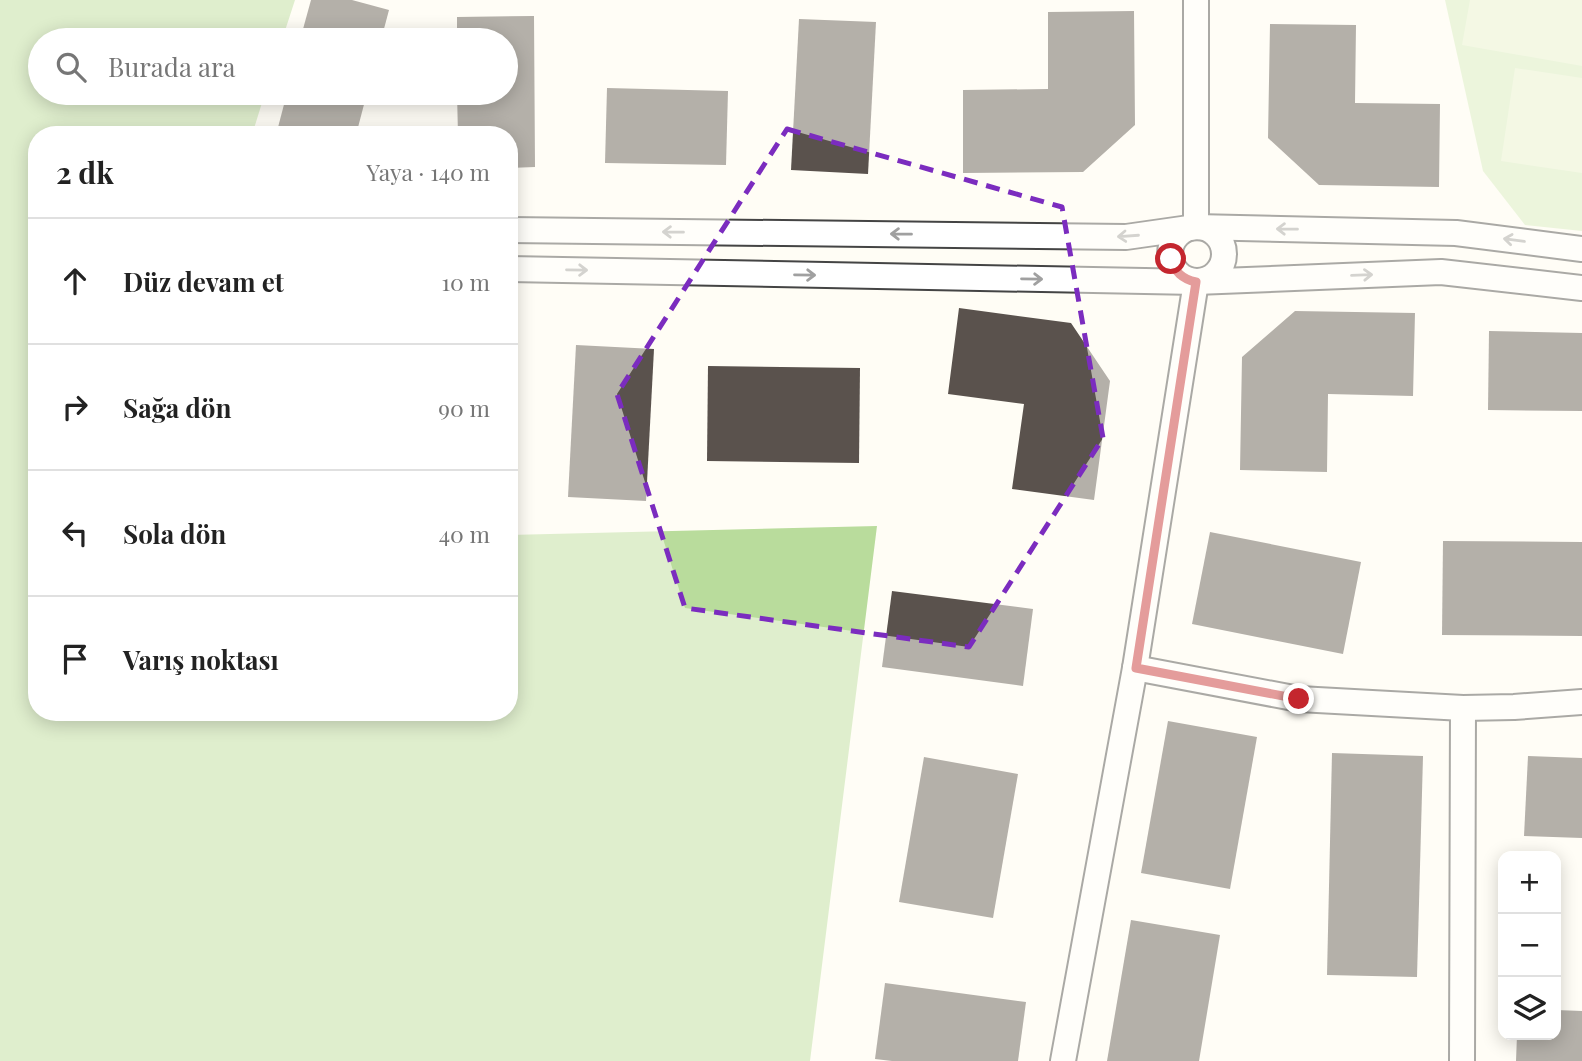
<!DOCTYPE html>
<html lang="tr">
<head>
<meta charset="utf-8">
<style>
	:root { --surface:#fff; --page:#f2f2f2; --text:#222; --muted:#767676; --line:#e0e0e0 }
	body { margin:0; font-family:"Playfair Display",serif; background:var(--page); color:var(--text) }
	.controls { position:absolute; right:21px; bottom:21px; display:grid; overflow:hidden; border-radius:14px; box-shadow:0 4px 18px #0003 }
	.controls button { width:63px; height:63px; display:grid; place-items:center; padding:0; border:0; border-bottom:2px solid var(--line); background:var(--surface); color:var(--text); font:35px sans-serif }
	.stop { position:absolute; width:21px; height:21px; margin:-16px; border:5px solid #c4262e; border-radius:50%; background:#fff }
	.stop.end { background:#c4262e; border-color:#fff; box-shadow:0 2px 7px #0008 }
	.list { margin:0; padding:0; list-style:none }
	h2 { display:flex; justify-content:space-between; align-items:center; height:91px; margin:0; padding:0 28px; font-size:30px }
	h2 small { font-size:23px; font-weight:400; color:var(--muted) }
	.list li { display:grid; grid-template-columns:46px 1fr auto; gap:21px; align-items:center; box-sizing:border-box; height:126px; padding:0 28px; border-top:2px solid var(--line) }
	.list b { display:block; font-size:26px; white-space:nowrap }
	.list em { font-size:23px; font-style:normal; color:var(--muted) }
	.icon { flex:none; width:38px; height:38px; fill:none; stroke:currentColor; stroke-width:2; stroke-linecap:round; stroke-linejoin:round }
	.map { position:relative; flex:none; width:1582px; height:1061px; overflow:hidden }
	.search { position:absolute; background:var(--surface); box-shadow:0 4px 18px #0003; left:28px; top:28px; width:490px; height:77px; display:flex; align-items:center; gap:18px; box-sizing:border-box; padding:0 24px; border-radius:38px; color:var(--muted); font-size:26px }
	.panel { position:absolute; background:var(--surface); box-shadow:0 4px 18px #0003; left:28px; top:126px; width:490px; height:595px; border-radius:28px }
	.map>svg:first-child { display:block }
	.green { fill:#d5ebbd }
	.forest { fill:#b9dc9c }
	.pitch { fill:#e6f2cf }
	.building { fill:#5a524d }
	.lines { fill:none; stroke-linecap:round; stroke-linejoin:round }
	.minor-casing { stroke:#444; stroke-width:28 }
	.minor { stroke:#fff; stroke-width:24 }
	.oneway { stroke:#a0a0a0 }
	.route { stroke:#c4262e; stroke-width:9 }
	.marked { fill:none; stroke:#7b2cbf; stroke-width:5; stroke-dasharray:14 9; stroke-linejoin:round }
</style>
</head>
<body>
<div class="map">
<svg width="1582" height="1061" viewBox="0 0 1582 1061">
	<rect width="100%" height="100%" fill="#fffdf5"/>
	<polygon class="green" points="1445,0 1582,0 1582,231 1525,225 1483,171"/>
	<polygon class="forest" points="0,0 295,0 282,40 40,40 40,93 265,93 252,135 37,135 37,712 509,712 509,535 877,526 810,1061 0,1061"/>
	<g class="pitch">
		<polygon points="1470,0 1582,0 1582,66 1462,45"/>
		<polygon points="1515,68 1582,78 1582,173 1501,161"/>
	</g>
	<g class="building">
		<polygon points="311,0 352,0 389,10 381,40 300,40"/>
		<polygon points="1134,11 1135,125 1083,172 963,173 963,90 1048,89 1048,12"/>
		<polygon points="534,16 535,167 509,168 509,135 458,135 457,93 506,93 506,40 457,40 457,17"/>
		<polygon points="799,19 876,22 868,174 791,170"/>
		<polygon points="1270,24 1356,25 1355,103 1440,104 1439,187 1319,185 1268,138"/>
		<polygon points="607,88 728,91 726,165 605,163"/>
		<polygon points="287,93 367,93 356,135 276,135"/>
		<polygon points="959,308 1071,323 1110,381 1094,500 1012,489 1024,404 948,394"/>
		<polygon points="1295,311 1415,313 1413,396 1328,394 1327,472 1240,470 1242,357"/>
		<polygon points="1489,331 1582,333 1582,411 1488,410"/>
		<polygon points="576,345 654,349 646,501 568,497"/>
		<polygon points="708,366 860,368 859,463 707,461"/>
		<polygon points="509,416 514,416 512,511 509,511"/>
		<polygon points="1210,532 1361,562 1343,654 1192,624"/>
		<polygon points="1443,541 1582,542 1582,636 1442,635"/>
		<polygon points="892,591 1033,609 1023,686 882,667"/>
		<polygon points="1168,721 1257,737 1230,889 1141,873"/>
		<polygon points="1332,753 1423,756 1417,977 1327,975"/>
		<polygon points="1528,756 1582,758 1582,838 1524,836"/>
		<polygon points="924,757 1018,774 993,918 899,902"/>
		<polygon points="1131,920 1220,935 1199,1061 1107,1061"/>
		<polygon points="885,983 1026,1002 1018,1061 892,1061 875,1059"/>
		<polygon points="1556,1010 1582,1011 1582,1061 1516,1061 1517,1035 1556,1035"/>
	</g>
	<g class="lines">
		<g class="minor-casing">
			<g id="minor">
				<polyline points="1196,0 1196,227"/>
				<circle cx="1197" cy="254" r="27"/>
				<polyline points="509,230 1126,237 1196,227 1456,233 1582,249"/>
				<polyline points="509,269 1196,282 1441,272 1582,288"/>
				<polyline points="1135,668 1299,699 1463,708 1514,707 1582,702"/>
				<polyline points="1063,1061 1135,668 1196,282"/>
				<polyline points="1462,1061 1463,708"/>
			</g>
		</g>
		<use href="#minor" class="minor"/>
	</g>
	<defs><path id="oneway-shaft" d="M-6 0H5M1.5-3L5.5 0L1.5 3" fill="none" stroke-width="1.6" stroke-linecap="round" stroke-linejoin="round" transform="scale(1.75)"/></defs>
	<g class="oneway">
		<use href="#oneway-shaft" transform="translate(1287 229) rotate(-179)"/>
		<use href="#oneway-shaft" transform="translate(673 232) rotate(-179)"/>
		<use href="#oneway-shaft" transform="translate(901 234) rotate(-179)"/>
		<use href="#oneway-shaft" transform="translate(1128 236) rotate(176)"/>
		<use href="#oneway-shaft" transform="translate(1514 240) rotate(-172)"/>
		<use href="#oneway-shaft" transform="translate(577 270) rotate(1)"/>
		<use href="#oneway-shaft" transform="translate(805 275) rotate(1)"/>
		<use href="#oneway-shaft" transform="translate(1362 275) rotate(-2)"/>
		<use href="#oneway-shaft" transform="translate(1032 279) rotate(1)"/>
	</g>
	<g class="lines">
		<path class="route" d="M1171 259C1175 272 1182 279 1196 282L1136 668 1299 699"/>
	</g>
	<path d="M0 0H1582V1061H0ZM787 129 1062 207 1103 438 969 647 685 608 617 394Z" fill="#fffdf5" fill-opacity=".55" fill-rule="evenodd"/>
	<path class="marked" d="M787 129 1062 207 1103 438 969 647 685 608 617 394Z"/>
</svg>
<div class="controls">
<button>+</button>
<button>−</button>
<button><svg class="icon" aria-label="layers" viewBox="0 0 24 24"><path d="M12 4l9 5-9 5-9-5zM3 14l9 5 9-5"/></svg></button>
</div>
<div class="stop" style="left:1171px;top:259px"></div>
<div class="stop end" style="left:1299px;top:699px"></div>
<div class="search"><svg class="icon" aria-label="search" viewBox="0 0 24 24"><circle cx="10" cy="10" r="6"/><path d="M15 15l6 6"/></svg>Burada ara</div>
<section class="panel">
<h2>2 dk<small>Yaya · 140 m</small></h2>
<ul class="list">
<li><svg class="icon" aria-label="ahead" viewBox="0 0 24 24"><path d="M12 20V5M6 11l6-6 6 6"/></svg><div><b>Düz devam et</b></div><em>10 m</em></li>
<li><svg class="icon" aria-label="right" viewBox="0 0 24 24"><path d="M7 20v-9h11M14 6l5 5-5 5"/></svg><div><b>Sağa dön</b></div><em>90 m</em></li>
<li><svg class="icon" aria-label="left" viewBox="0 0 24 24"><path d="M17 20v-9H6M10 6l-5 5 5 5"/></svg><div><b>Sola dön</b></div><em>40 m</em></li>
<li><svg class="icon" aria-label="arrive" viewBox="0 0 24 24"><path d="M6 21V4h12l-3 4 3 4H6"/></svg><div><b>Varış noktası</b></div></li>
</ul>
</section>
</div>
</body>
</html>
